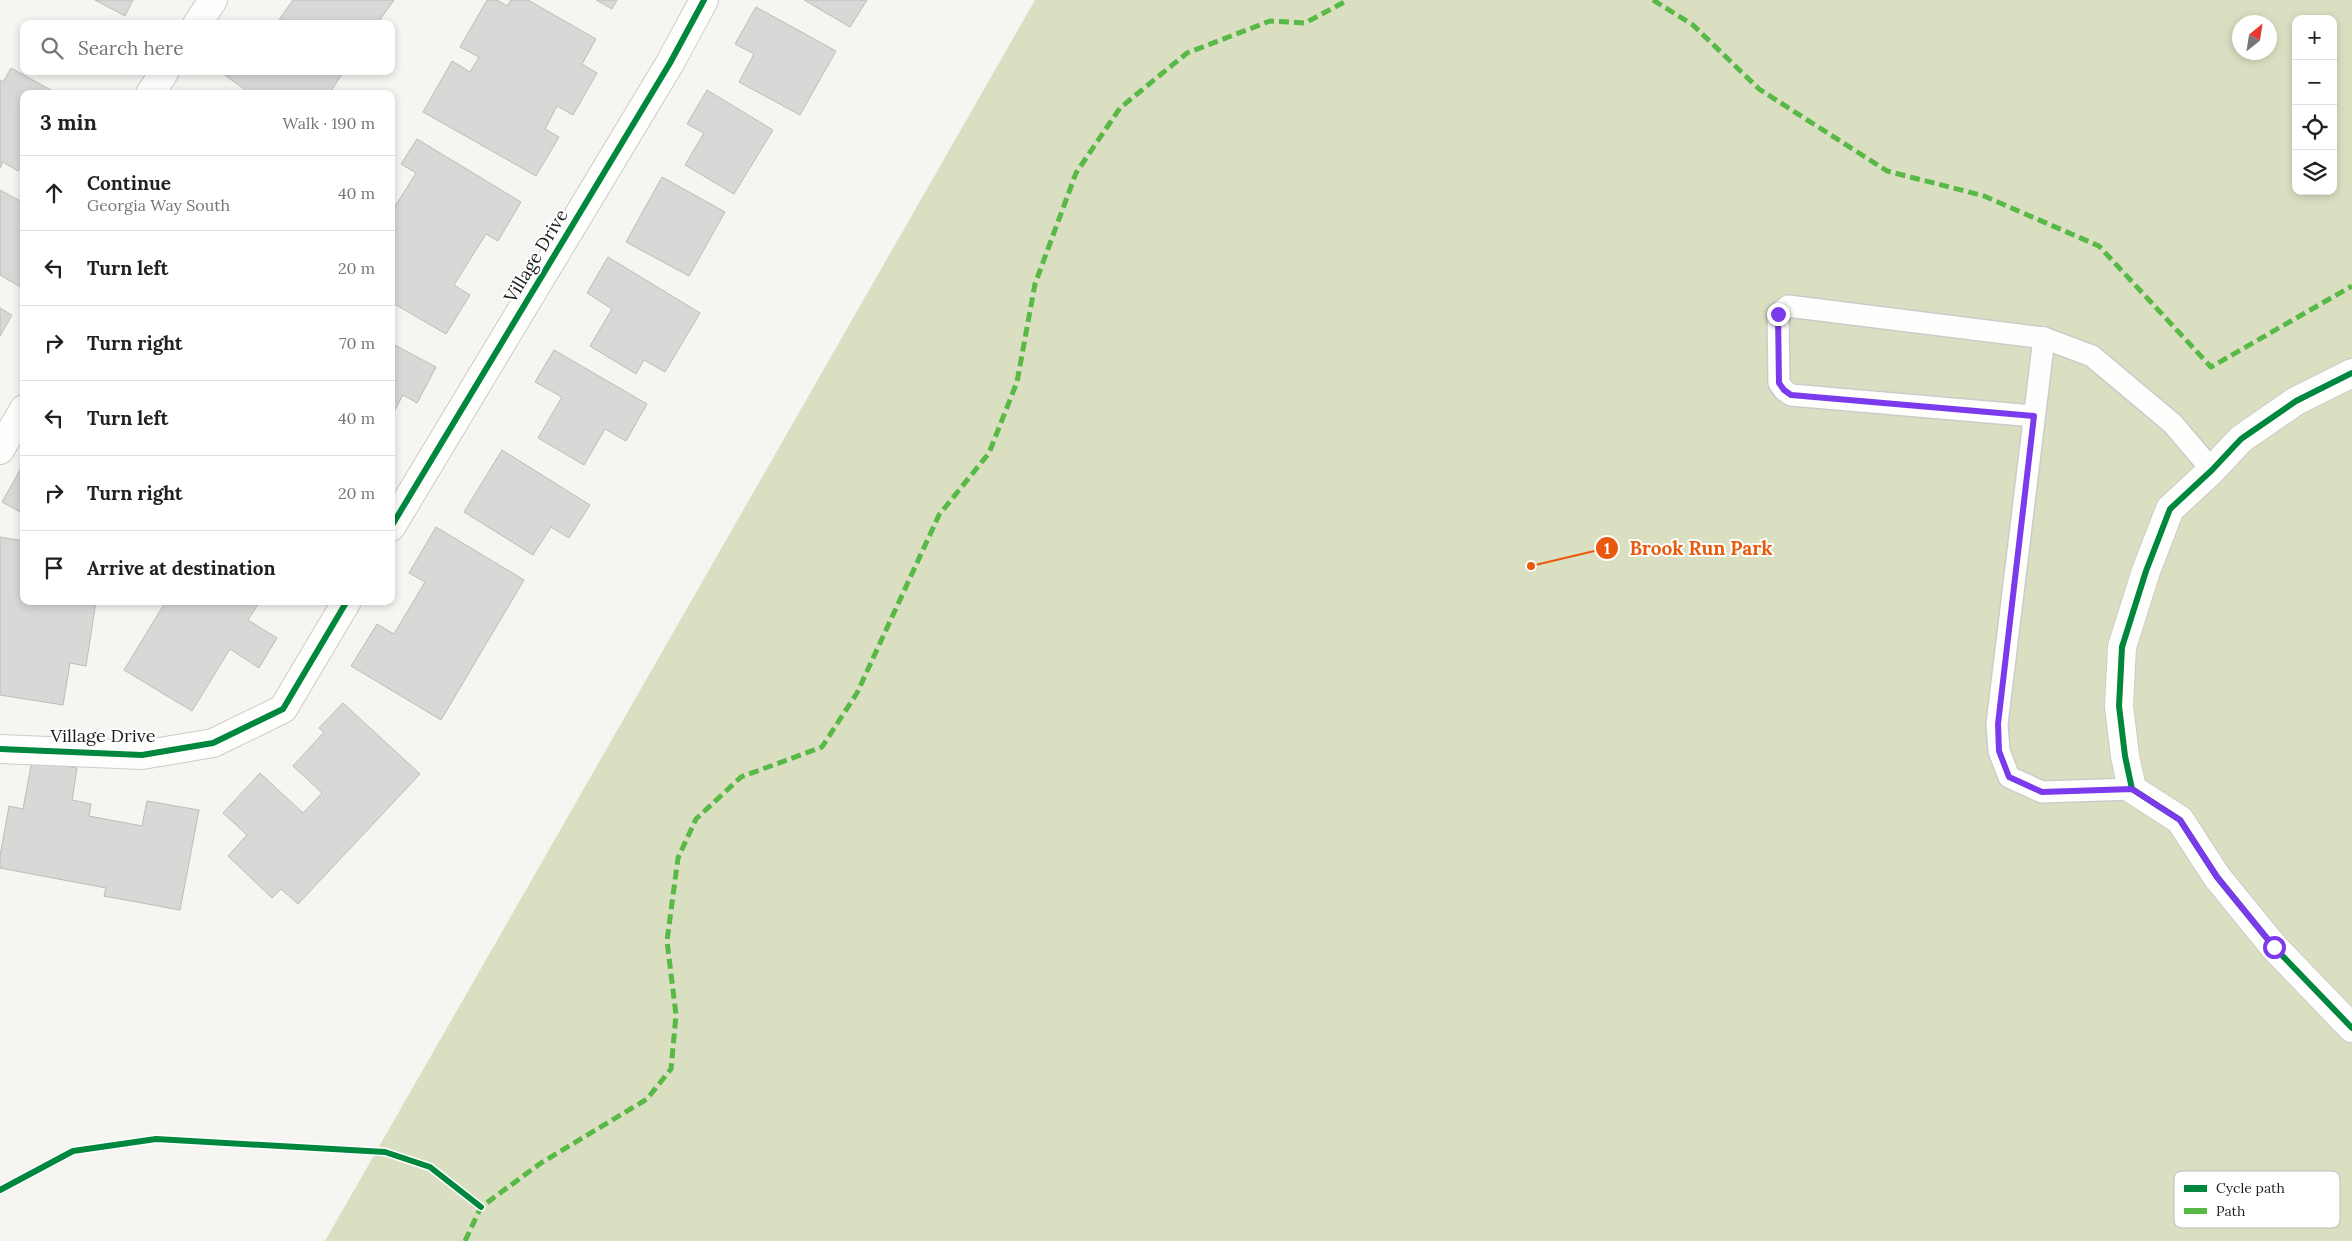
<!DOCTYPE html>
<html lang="en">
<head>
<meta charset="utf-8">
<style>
	:root { --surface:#fff; --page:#f6f6f6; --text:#202124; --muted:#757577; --line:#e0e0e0 }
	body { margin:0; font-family:Lora,serif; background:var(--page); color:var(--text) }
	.controls { position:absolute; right:15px; top:15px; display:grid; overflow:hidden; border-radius:10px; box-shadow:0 2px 8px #0003 }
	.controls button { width:45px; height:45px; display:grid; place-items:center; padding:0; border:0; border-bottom:1px solid var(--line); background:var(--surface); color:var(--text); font:25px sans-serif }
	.compass { position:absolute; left:2232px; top:15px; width:45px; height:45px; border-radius:50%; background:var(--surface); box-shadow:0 2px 8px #0003; rotate:30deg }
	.stop { position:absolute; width:15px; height:15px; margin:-11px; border:4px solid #7c3aed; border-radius:50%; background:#fff }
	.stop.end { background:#7c3aed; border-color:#fff; box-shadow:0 1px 5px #0008 }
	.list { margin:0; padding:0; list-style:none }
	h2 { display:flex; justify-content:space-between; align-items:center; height:65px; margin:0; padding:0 20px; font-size:21px }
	h2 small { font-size:16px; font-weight:400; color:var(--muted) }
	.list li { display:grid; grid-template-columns:32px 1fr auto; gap:15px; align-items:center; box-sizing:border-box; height:75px; padding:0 20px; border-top:1px solid var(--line) }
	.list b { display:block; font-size:19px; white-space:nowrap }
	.list p { margin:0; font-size:16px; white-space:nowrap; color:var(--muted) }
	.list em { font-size:16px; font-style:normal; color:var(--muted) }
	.icon { flex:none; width:28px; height:28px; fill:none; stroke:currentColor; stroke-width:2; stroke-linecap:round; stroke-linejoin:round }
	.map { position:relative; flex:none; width:2352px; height:1241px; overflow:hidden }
	.search { position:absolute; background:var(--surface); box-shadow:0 2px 8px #0003; left:20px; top:20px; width:375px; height:55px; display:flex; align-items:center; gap:12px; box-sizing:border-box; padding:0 18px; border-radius:10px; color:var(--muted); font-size:19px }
	.panel { position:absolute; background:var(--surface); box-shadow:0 2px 8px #0003; left:20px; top:90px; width:375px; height:515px; border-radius:10px }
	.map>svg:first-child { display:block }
	.green { fill:#dbdfc2; fill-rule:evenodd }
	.building { fill:#d9d8d6; stroke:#bebcba }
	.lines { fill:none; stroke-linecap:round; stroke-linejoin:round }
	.service-casing { stroke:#cdcbc9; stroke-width:24 }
	.minor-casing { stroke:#cdcbc9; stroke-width:30 }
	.service { stroke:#fefefd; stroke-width:21 }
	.minor { stroke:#fefefd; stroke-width:28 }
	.quiet { stroke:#58b947; stroke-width:5; stroke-dasharray:10 5; stroke-linecap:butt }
	.cycleway-casing { stroke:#fff; stroke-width:9 }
	.cycleway { stroke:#00873e; stroke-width:6 }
	.route { stroke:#7c3aed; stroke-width:6 }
	.labels { text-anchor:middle; stroke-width:4; stroke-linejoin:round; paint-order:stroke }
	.street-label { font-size:18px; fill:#1e1d1c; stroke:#fff }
	.key { fill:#fff; stroke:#bcbbbb; stroke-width:1 }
	.key-label { font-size:14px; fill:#1e1d1c }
	.leader { fill:none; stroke:#e8590c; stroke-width:2 }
	.callout-dot { fill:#e8590c; stroke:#fff; stroke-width:2 }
	.mark-label { font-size:15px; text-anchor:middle; font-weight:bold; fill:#fff }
	.callout-label { font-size:19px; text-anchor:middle; font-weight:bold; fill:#e8590c; stroke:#fff; stroke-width:4; stroke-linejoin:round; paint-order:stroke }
</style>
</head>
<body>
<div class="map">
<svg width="2352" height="1241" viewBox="0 0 2352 1241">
	<rect width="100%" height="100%" fill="#f7f5f2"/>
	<path class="green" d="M1035 0H2352V1241H325ZM2296 19H2333V191H2296ZM2240 22H2270V52H2240Z"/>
	<g class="building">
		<polygon points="95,0 133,0 125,16"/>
		<polygon points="293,0 394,0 377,24 276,24"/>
		<polygon points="487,0 497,0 507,6 511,0 528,0 596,39 582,64 597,73 573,115 557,106 545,129 559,137 536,176 423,112 452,61 470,72 479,57 460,47"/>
		<polygon points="596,0 617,0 612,9"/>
		<polygon points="804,0 867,0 850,27"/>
		<polygon points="756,7 836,51 800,115 739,82 754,54 735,44"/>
		<polygon points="11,68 58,94 24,94 24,159 18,171 3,162 0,168 0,80 3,82"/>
		<polygon points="219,71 344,71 329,94 251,94"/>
		<polygon points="707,90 773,130 734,194 685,165 704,133 687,124"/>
		<polygon points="417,139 521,202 498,241 486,234 454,285 470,295 446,334 391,302 391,213 416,173 401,164"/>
		<polygon points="662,177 725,212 689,276 626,242"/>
		<polygon points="0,190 24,203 24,289 0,275"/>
		<polygon points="608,257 700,313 665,372 644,360 636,374 590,346 612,309 587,293"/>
		<polygon points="0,308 12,315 0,336"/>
		<polygon points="391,343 436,367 417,403 403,395 391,417"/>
		<polygon points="554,350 647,404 626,441 605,429 584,465 538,438 562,397 535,382"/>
		<polygon points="502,450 590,505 569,538 551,527 533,555 464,512"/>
		<polygon points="24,463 24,514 2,502"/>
		<polygon points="436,527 524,580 441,720 351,666 377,624 394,634 425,582 409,573"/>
		<polygon points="0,537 24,541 24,601 96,601 86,666 70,663 63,705 0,695"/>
		<polygon points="166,601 260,601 248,620 277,638 259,668 230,649 192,711 124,670"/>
		<polygon points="343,703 420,774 298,904 281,889 272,898 228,856 247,835 223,813 260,773 303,813 322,793 293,766 324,732 319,728"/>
		<polygon points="32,760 77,768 72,800 91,804 89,816 142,826 147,801 199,810 180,910 104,896 106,888 0,868 0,856 9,806 23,809"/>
	</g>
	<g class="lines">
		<g class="service-casing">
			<g id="service">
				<polyline points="2044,338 1997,724 1999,751 2009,777 2042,792 2132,789"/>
				<polyline points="2034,416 1791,395 1784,390 1779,383 1778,314 1788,306 2044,338 2092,356 2173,424 2212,470"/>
			</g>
		</g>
		<g class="minor-casing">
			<g id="minor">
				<polyline points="197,24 213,0"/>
				<polyline points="150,94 165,71"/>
				<polyline points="2352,373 2296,401 2241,439 2212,470 2170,509 2146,571 2122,647 2119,706 2125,756 2132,789 2180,820 2217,877 2274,947 2352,1028"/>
				<polyline points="0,450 24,409"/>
				<polyline points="391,527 670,63 704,0"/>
				<polyline points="0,749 142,755 213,743 283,709 347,601"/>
			</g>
		</g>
		<use href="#service" class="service"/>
		<use href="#minor" class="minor"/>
		<g class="quiet">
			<polyline points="1653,0 1693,25 1759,89 1887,171 1984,196 2099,246 2211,367 2352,286"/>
			<polyline points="465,1241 481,1207 541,1163 647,1099 671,1069 676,1015 667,941 678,858 696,819 741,777 822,747 857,693 939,515 989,453 1017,382 1035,284 1076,173 1120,108 1187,53 1270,21 1305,23 1348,0"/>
		</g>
		<g class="cycleway-casing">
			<g id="cycleway">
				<polyline points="2352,373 2296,401 2241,439 2212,470 2170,509 2146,571 2122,647 2119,706 2125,756 2132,789 2180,820 2217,877 2274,947 2352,1028"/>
				<polyline points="391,527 670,63 704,0"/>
				<polyline points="0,749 142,755 213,743 283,709 347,601"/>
				<polyline points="0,1190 73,1151 156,1139 385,1152 430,1167 481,1207"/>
			</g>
		</g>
		<use href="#cycleway" class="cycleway"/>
	</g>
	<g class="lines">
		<polyline class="route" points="1778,314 1779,383 1784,390 1791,395 2034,416 1998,724 1999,751 2009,777 2042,792 2132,789 2180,820 2217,877 2274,947"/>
	</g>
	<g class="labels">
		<g class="street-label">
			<text transform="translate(536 256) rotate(-59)" y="6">Village Drive</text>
			<text x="103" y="742">Village Drive</text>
		</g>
	</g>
	<rect x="2174" y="1171" width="166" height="57" rx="8" class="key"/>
	<rect x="2184" y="1185" width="23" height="7" fill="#00873e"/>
	<rect x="2184" y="1208" width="23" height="6" fill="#58b947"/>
	<g class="key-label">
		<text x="2216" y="1193">Cycle path</text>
		<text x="2216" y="1216">Path</text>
	</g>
	<path class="leader" d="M1531 566L1607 548"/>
	<g class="callout-dot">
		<circle cx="1531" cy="566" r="5"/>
		<circle cx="1607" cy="548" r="12"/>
	</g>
	<g class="mark-label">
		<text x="1607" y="554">1</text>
	</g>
	<g class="callout-label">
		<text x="1701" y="555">Brook Run Park</text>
	</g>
</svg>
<div class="controls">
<button>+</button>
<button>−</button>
<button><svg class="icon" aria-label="locate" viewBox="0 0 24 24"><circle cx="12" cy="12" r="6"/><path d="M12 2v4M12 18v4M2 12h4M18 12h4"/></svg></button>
<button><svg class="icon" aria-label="layers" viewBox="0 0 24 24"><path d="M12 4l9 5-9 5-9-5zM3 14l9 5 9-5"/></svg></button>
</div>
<svg class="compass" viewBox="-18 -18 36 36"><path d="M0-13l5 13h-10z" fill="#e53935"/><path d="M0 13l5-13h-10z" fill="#757577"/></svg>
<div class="stop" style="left:2274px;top:947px"></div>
<div class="stop end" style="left:1778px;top:314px"></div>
<div class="search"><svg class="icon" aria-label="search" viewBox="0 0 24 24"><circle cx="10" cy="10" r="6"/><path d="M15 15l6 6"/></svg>Search here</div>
<section class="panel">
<h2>3 min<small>Walk · 190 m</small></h2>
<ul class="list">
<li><svg class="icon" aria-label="ahead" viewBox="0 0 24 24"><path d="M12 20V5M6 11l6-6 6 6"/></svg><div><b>Continue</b><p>Georgia Way South</p></div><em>40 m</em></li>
<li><svg class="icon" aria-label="left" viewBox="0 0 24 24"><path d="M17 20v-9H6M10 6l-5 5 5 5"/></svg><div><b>Turn left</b></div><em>20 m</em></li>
<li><svg class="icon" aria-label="right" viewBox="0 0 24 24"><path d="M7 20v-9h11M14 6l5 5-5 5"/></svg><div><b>Turn right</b></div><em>70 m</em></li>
<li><svg class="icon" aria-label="left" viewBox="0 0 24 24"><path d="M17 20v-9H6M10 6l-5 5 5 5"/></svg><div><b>Turn left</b></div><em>40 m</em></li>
<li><svg class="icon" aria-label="right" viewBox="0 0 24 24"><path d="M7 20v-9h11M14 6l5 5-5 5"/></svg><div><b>Turn right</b></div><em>20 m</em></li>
<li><svg class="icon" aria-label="arrive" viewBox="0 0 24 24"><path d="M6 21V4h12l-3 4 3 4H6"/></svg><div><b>Arrive at destination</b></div></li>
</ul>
</section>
</div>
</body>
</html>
